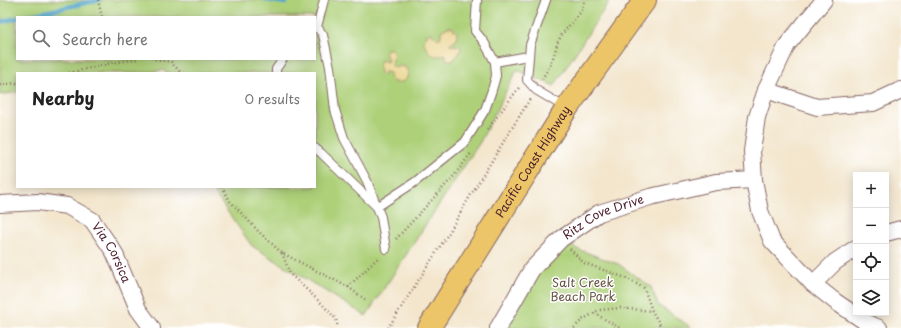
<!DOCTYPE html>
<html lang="en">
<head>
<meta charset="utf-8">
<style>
	:root { --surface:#fff; --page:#f6f6f6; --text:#222; --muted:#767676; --line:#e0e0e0 }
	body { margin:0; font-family:"Playpen Sans",sans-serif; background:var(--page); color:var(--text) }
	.controls { position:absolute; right:12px; bottom:12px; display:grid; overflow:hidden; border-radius:0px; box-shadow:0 2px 10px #0003 }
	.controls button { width:36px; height:36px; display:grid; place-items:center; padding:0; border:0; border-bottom:1px solid var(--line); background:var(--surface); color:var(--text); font:20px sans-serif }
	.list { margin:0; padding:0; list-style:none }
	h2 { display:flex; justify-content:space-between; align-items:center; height:52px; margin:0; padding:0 16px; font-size:17px }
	h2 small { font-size:13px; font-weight:400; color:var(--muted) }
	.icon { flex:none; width:22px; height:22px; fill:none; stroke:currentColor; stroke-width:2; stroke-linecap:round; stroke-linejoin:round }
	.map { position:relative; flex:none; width:901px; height:328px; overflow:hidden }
	.search { position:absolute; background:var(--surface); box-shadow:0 2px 10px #0003; left:16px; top:16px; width:300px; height:44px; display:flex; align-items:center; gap:10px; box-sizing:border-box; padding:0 14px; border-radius:0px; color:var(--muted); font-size:15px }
	.panel { position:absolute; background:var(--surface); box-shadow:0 2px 10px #0003; left:16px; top:72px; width:300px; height:116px; border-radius:0px }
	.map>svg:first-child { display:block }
	.green { fill:#aed079; stroke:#7c7852; fill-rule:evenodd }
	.sand { fill:#eeda9e; stroke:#9c7c64 }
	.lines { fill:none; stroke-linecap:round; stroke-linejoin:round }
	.stream { stroke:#50a4cc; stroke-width:4.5 }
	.lane-casing { stroke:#856564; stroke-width:10 }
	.street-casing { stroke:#856564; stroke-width:18 }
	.highway-casing { stroke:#856564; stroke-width:24 }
	.path { stroke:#856564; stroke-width:2.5; stroke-dasharray:1 3; stroke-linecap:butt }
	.lane { stroke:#fff; stroke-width:8 }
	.street { stroke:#fff; stroke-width:16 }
	.highway { stroke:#ecc569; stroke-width:22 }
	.labels { text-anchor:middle; stroke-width:3; stroke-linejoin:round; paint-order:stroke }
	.street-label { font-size:12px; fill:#4a1f2b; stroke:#fff }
	.park-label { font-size:12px; fill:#685442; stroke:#fff }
</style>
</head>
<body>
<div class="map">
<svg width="901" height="328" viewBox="0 0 901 328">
	<rect width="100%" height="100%" fill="#fff"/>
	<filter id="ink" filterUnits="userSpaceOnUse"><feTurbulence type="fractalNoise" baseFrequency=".025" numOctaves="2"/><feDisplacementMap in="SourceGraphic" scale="8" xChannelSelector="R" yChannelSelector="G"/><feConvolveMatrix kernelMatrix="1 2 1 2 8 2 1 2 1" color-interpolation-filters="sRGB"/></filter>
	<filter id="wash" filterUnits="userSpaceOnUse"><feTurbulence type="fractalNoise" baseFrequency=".012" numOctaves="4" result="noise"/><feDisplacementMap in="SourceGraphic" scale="16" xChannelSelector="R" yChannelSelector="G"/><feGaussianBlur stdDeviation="0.9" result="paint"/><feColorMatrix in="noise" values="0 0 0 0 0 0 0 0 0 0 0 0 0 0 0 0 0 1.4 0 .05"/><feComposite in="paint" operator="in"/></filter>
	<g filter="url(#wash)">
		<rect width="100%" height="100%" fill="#f3e6cd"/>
		<g class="green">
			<path d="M0 0H610L554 86 517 70 480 142 366 316 252 246 210 187H315V73H166L164 70 140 73H17V92L0 95ZM17 17H315V59H17Z"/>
			<polygon points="560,237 577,249 618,264 651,287 658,305 692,328 506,328"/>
		</g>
		<g class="sand">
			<path d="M448 27H452L457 33 456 41 450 43V45L460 46 461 49 459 54 452 61 446 59V55L444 54C434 60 428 52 424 43L426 36 430 33 434 35 438 39 441 37V31Z"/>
			<polygon points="387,49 392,49 393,51 394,55 391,62 392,66 396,68 400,66 405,67 408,72 407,78 402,82 393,82 390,78 390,73 387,72 384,72 383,75 380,73 379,65 381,60 387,62 388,59 385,54"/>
		</g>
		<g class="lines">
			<g class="stream">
				<polyline points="267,0 286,3"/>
				<polyline points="22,17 99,0"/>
				<polyline points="0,22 17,18"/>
			</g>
		</g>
	</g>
	<g filter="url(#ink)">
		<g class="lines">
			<g class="lane-casing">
				<g id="lane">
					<polyline points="546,0 530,45 527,80 536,90 566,108"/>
					<polyline points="317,27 323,35 330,67 335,110 344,138 367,181 377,207 415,182 465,142 485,110 492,90 496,76 495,62 484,42 475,31 477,0"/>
					<polyline points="315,28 317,27 324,0"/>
					<polyline points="495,62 528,56"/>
					<polyline points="276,73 276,69 283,59"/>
					<polyline points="315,148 321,153 377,207 381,217 386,249"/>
				</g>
			</g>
			<g class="street-casing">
				<g id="street">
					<polyline points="824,0 787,45 766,90 757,117 752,151 754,180 760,211 772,241 813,284 836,302 867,323 879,328"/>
					<polyline points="766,90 817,107 873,103 901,90"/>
					<path id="s1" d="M0 204 38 202 67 206 92 220 114 252 138 309 152 328"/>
					<polyline points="886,233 901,229"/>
					<polyline points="813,284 835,262 856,248"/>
					<path id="s2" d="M498 328 532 269 561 239 599 213 650 197 716 182 754 180"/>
				</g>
			</g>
			<g class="highway-casing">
				<g id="highway">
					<path id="s3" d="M429 328 567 108 645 0"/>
				</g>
			</g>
			<g class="path">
				<polyline points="98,0 102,17"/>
				<polyline points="155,59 171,62 181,73"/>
				<polyline points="69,73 111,63 137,59"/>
				<polyline points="542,79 551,64 558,42 562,34 580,13 585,0"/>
				<polyline points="0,85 17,83"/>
				<polyline points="487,130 515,93 519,88"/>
				<polyline points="222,187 230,201 260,233 282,253 348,287 366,300"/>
				<polyline points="396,239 453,177 472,152"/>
				<polyline points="570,249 584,263 626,278 644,288 652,311 662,328"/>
				<polyline points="282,253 290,274 321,303 336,319 338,328"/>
				<polyline points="348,287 379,257"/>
				<polyline points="594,313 620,328"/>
				<polyline points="388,328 448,234 469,198 530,99"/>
				<polyline points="574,328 582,320 599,310 620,308 652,311"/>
			</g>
			<use href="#lane" class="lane"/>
			<use href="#street" class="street"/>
			<use href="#highway" class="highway"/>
		</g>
	</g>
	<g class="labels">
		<g class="street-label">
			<text dy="4" stroke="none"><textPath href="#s3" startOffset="196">Pacific Coast Highway</textPath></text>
			<text dy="4" stroke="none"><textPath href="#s2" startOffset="158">Ritz Cove Drive</textPath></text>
			<text dy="4" stroke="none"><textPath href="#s1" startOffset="134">Via Corsica</textPath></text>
		</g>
		<g class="park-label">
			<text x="583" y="287">Salt Creek<tspan x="583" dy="14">Beach Park</tspan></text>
		</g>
	</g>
</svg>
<div class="controls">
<button>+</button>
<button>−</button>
<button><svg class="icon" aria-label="locate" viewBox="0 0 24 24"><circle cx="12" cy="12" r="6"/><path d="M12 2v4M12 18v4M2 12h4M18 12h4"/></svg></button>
<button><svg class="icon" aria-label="layers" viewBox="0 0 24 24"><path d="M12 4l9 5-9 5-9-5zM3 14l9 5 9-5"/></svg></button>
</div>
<div class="search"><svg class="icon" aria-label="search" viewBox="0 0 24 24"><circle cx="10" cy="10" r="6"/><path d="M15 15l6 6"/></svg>Search here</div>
<section class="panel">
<h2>Nearby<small>0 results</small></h2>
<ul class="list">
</ul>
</section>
</div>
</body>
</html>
